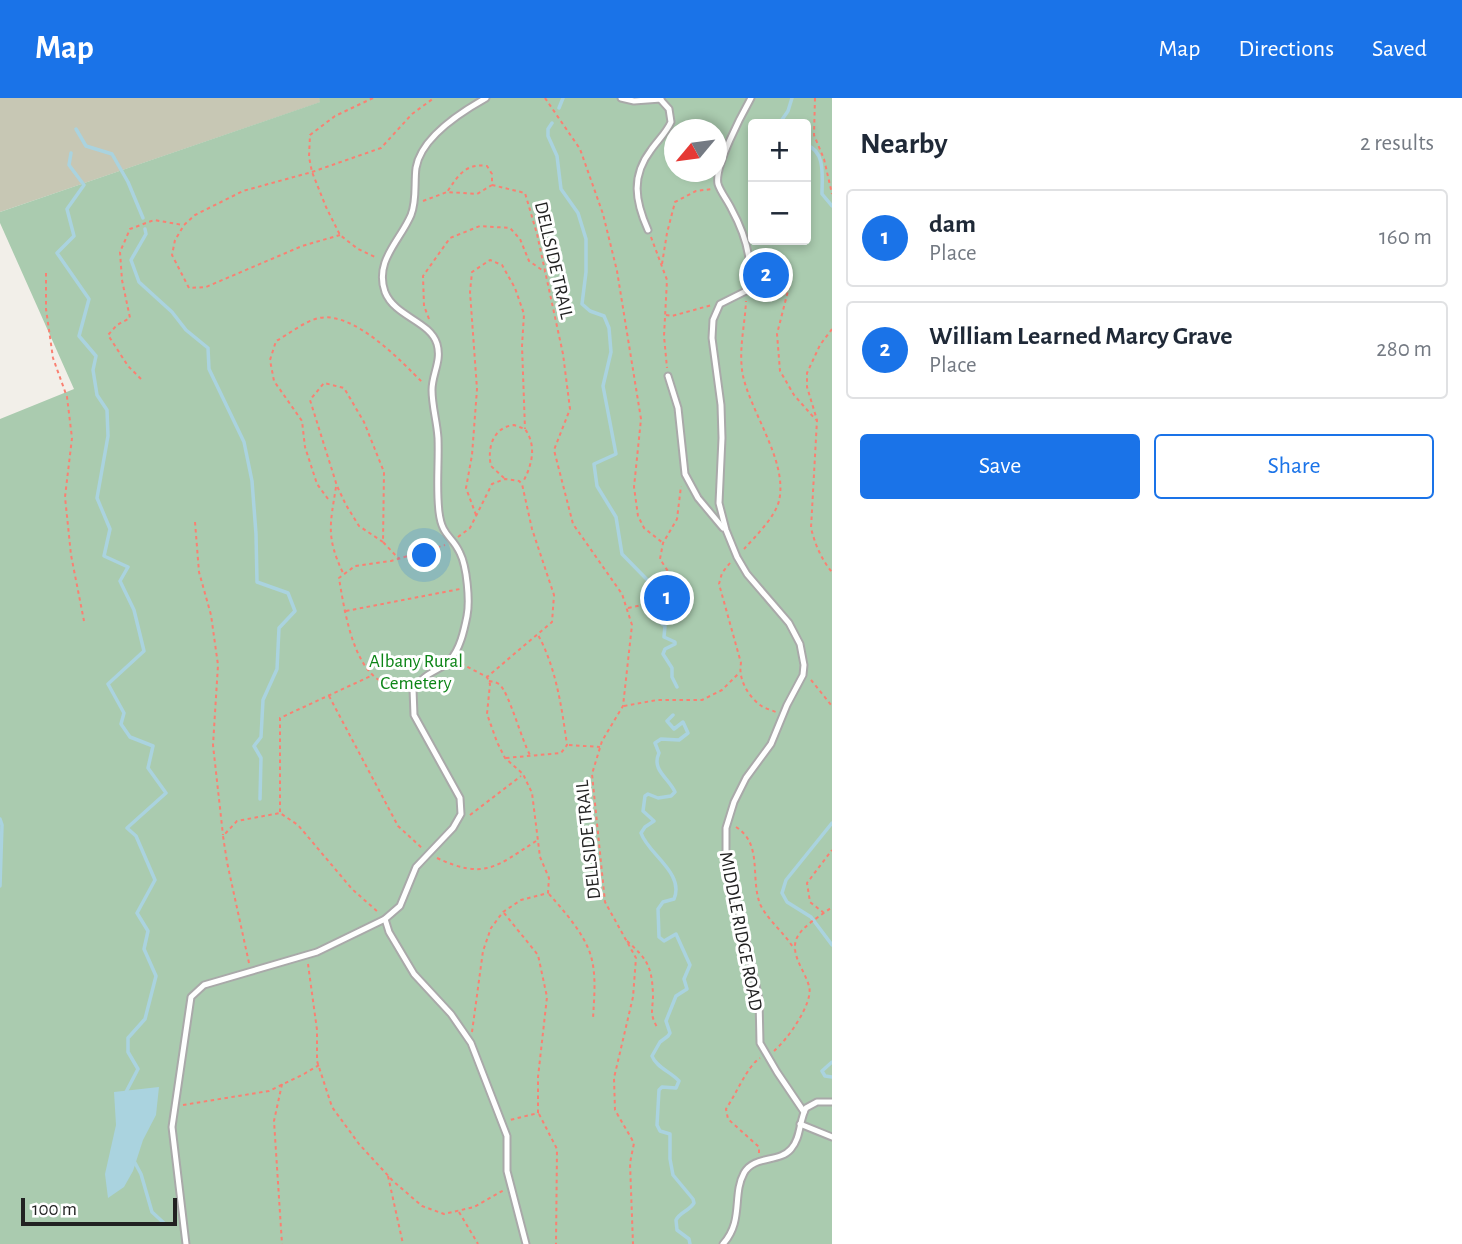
<!DOCTYPE html>
<html lang="en">
<head>
<meta charset="utf-8">
<style>
	:root { --surface:#fff; --page:#f2f2f3; --text:#1f2937; --muted:#747a83; --line:#e0e1e3; --accent:#1a73e8 }
	body { margin:0; font-family:"Alegreya Sans",sans-serif; background:var(--page); color:var(--text) }
	.controls { position:absolute; right:21px; top:21px; display:grid; overflow:hidden; border-radius:7px; box-shadow:0 4px 10px #0003 }
	.controls button { width:63px; height:63px; display:grid; place-items:center; padding:0; border:0; border-bottom:2px solid var(--line); background:var(--surface); color:var(--text); font:35px sans-serif }
	.compass { position:absolute; left:664px; top:21px; width:63px; height:63px; border-radius:50%; background:var(--surface); box-shadow:0 4px 10px #0003; rotate:241deg }
	.scale { position:absolute; left:21px; bottom:18px; width:156px; box-sizing:border-box; padding-left:7px; border:4px solid #222; border-top:0; font-size:19px; line-height:24px; white-space:nowrap; color:#222; -webkit-text-stroke:5px #fff; paint-order:stroke }
	.you { position:absolute; left:425px; top:458px; width:24px; height:24px; margin:-18px; border:5px solid #fff; border-radius:50%; background:#1a73e8; box-shadow:0 0 0 10px #1a73e833 }
	.badge { display:grid; place-items:center; width:46px; height:46px; border-radius:50%; background:var(--accent); color:#fff; font-size:23px; font-weight:700 }
	.pin { position:absolute; translate:-50% -50%; border:4px solid #fff; box-shadow:0 2px 7px #0006 }
	.list { margin:0; padding:0; list-style:none }
	h2 { display:flex; justify-content:space-between; align-items:center; height:91px; margin:0; padding:0 28px; font-size:30px }
	h2 small { font-size:23px; font-weight:400; color:var(--muted) }
	.list li { display:grid; grid-template-columns:46px 1fr auto; gap:21px; align-items:center; box-sizing:border-box; height:98px; margin:0 14px 14px; padding:0 14px; border:2px solid var(--line); border-radius:7px }
	.list b { display:block; font-size:26px; white-space:nowrap }
	.list p { margin:0; font-size:23px; white-space:nowrap; color:var(--muted) }
	.list em { font-size:23px; font-style:normal; color:var(--muted) }
	.actions { display:flex; gap:14px; padding:21px 28px }
	.actions a { flex:1; padding:16px 0; border:2px solid var(--accent); border-radius:7px; text-align:center; font-size:24px; color:var(--accent) }
	.actions .main { background:var(--accent); color:#fff }
	.map { position:relative; flex:none; width:832px; height:1146px; overflow:hidden }
	header { display:flex; align-items:center; gap:42px; box-sizing:border-box; height:98px; padding:0 35px; background:var(--accent); color:#fff }
	header strong { font-size:33px }
	nav { display:flex; gap:38px; margin-inline-start:auto; font-size:24px }
	main { display:flex }
	aside { flex:1; background:var(--surface) }
	.map>svg:first-child { display:block }
	.construction { fill:#c7c7b4 }
	.cemetery { fill:#aacbaf; fill-rule:evenodd }
	.water { fill:#aad3df }
	.lines { fill:none; stroke-linecap:round; stroke-linejoin:round }
	.stream { stroke:#aad3df; stroke-width:3.5 }
	.service-casing { stroke:#a9a9a9; stroke-width:9 }
	.path { stroke:#fa8072; stroke-width:2; stroke-dasharray:3.5 3.5; stroke-linecap:butt }
	.service { stroke:#fff; stroke-width:5 }
	.labels { text-anchor:middle; stroke-width:6; stroke-linejoin:round; paint-order:stroke }
	.street-label { font-size:19px; fill:#222; stroke:#fff }
	.park-label { font-size:19px; fill:#0c8416; stroke:#fff }
</style>
</head>
<body>
<header>
<strong>Map</strong>
<nav><a>Map</a><a>Directions</a><a>Saved</a></nav>
</header>
<main>
<div class="map">
<svg width="832" height="1146" viewBox="0 0 832 1146">
	<rect width="100%" height="100%" fill="#f2efe9"/>
	<polygon class="construction" points="0,0 319,0 321,4 0,114"/>
	<path class="cemetery" d="M319 0H832V1146H0V321L74 291 0 125V114L320 4ZM753 26H806V142H753ZM674 32H716V74H674Z"/>
	<polygon class="water" points="159,989 156,1017 143,1042 133,1073 124,1089 108,1100 105,1076 116,1027 114,994"/>
	<g class="lines">
		<g class="stream">
			<polyline points="559,10 563,0"/>
			<polyline points="552,25 548,31 548,38 557,58 561,91 578,115 586,141 586,174 582,206 590,213 604,218 609,230 611,254 603,288 616,356 594,366 597,388 616,419 622,456 666,501 656,521 665,528 664,539 675,544 675,546 665,551 663,556 672,570 672,579 677,589"/>
			<polyline points="779,26 788,13 792,0"/>
			<polyline points="76,31 86,48 112,56 128,84 143,120"/>
			<path d="M806 47C826 53 822 79 822 96L832 108"/>
			<polyline points="71,55 69,67 84,87 67,111 74,138 57,155 89,201 79,238 96,258 93,272 97,297 107,312 108,338 97,400 110,431 104,458 128,469 120,483 134,512 144,553 108,586 124,615 121,626 130,639 153,648 148,670 166,695 127,730 136,738 155,782 137,815 148,833 144,851 156,878 145,921 128,940 128,954 138,971 126,994"/>
			<polyline points="145,131 146,136 131,162 139,184 172,214 186,232 208,250 209,271 244,344 252,383 256,436 257,484 288,495 295,513 279,530 277,571 263,602 261,639 254,648 261,660 260,701"/>
			<path d="M673 617 667 623 674 631 683 624 688 635 679 642 661 641 655 645 659 655C651 672 669 680 675 694L671 698 658 700 648 696 645 698 643 713 654 723 645 729 641 735C648 756 685 775 674 801L663 804 658 811 659 839 664 843 676 836 690 867 684 881 687 891 676 898 666 923 670 935 668 938 660 944 652 958C656 969 671 974 679 983L676 990 662 989 659 992 657 1027 660 1033 670 1036V1061L673 1077 693 1101 694 1105C689 1113 680 1114 676 1122L677 1132 689 1141 690 1146"/>
			<polyline points="0,721 2,727 0,788"/>
			<polyline points="832,725 786,782 782,795 787,804 811,819 832,847"/>
			<polyline points="832,964 822,973 825,978 832,979"/>
			<polyline points="134,1063 141,1076 152,1114 165,1126"/>
		</g>
		<g class="service-casing">
			<g id="service">
				<polyline points="621,0 634,3 661,1"/>
				<path d="M751 0C742 16 714 69 718 86 720 93 727 102 731 110 744 134 756 165 746 193L720 206 713 222 712 240 721 307 722 340 719 405 726 432 737 459 747 476 789 525 800 546 804 567 803 577 787 607 771 646 746 680 734 704 726 730V753L759 901 760 945 777 974 804 1014"/>
				<path d="M648 132C635 103 631 78 651 52 658 42 666 35 671 24L669 11 660 1"/>
				<polyline points="668,278 678,310 685,376 698,400 723,430"/>
				<polyline points="385,821 389,834 414,876 451,916 471,945 507,1038 507,1073 526,1146"/>
				<polyline points="800,1026 832,1039"/>
				<path d="M186 1146 172 1029 191 899 204 887 317 854 385 821 400 808 416 769 453 730 461 716 460 700 414 617 413 591C416 587 420 583 424 580 431 573 444 570 450 562 460 551 464 533 467 518 470 503 467 469 460 455 452 437 442 439 439 414 436 389 439 365 438 340 437 324 432 308 432 292 432 276 442 263 437 246 430 223 395 219 385 194 374 163 400 143 411 117 417 102 414 85 416 70 421 39 461 14 486 0"/>
				<path d="M723 1146C744 1123 732 1097 744 1075 754 1057 779 1065 791 1051 801 1040 799 1023 806 1010L817 1004H832"/>
			</g>
		</g>
		<g class="path">
			<polyline points="373,0 335,18 310,37 309,59 312,74 326,109 340,137 358,151 377,160"/>
			<polyline points="545,0 580,51 603,116 617,173 641,321 634,389 638,418 644,430 663,445"/>
			<polyline points="815,0 814,37 824,61 832,96"/>
			<polyline points="492,87 525,95 537,136 563,256 570,311 554,352 573,426 622,496 632,527 623,608 602,643 592,676 605,804 636,860 633,899 614,980 615,1012 634,1045 630,1065 633,1146"/>
			<path d="M423 103 447 94 477 96 492 87V76L487 68C465 65 458 78 447 94"/>
			<polyline points="340,137 302,148 206,189 189,190 172,157 175,142 184,127 195,117 243,93 312,74 381,50 412,16 434,0"/>
			<polyline points="651,139 667,182 664,238 667,270"/>
			<polyline points="759,162 774,169 790,185 777,236 780,273 794,297 816,322"/>
			<polyline points="662,166 667,135 675,104 696,93 712,91"/>
			<polyline points="46,175 46,211 53,260 67,299 72,340 65,399 71,457 84,523"/>
			<polyline points="666,217 672,218 712,207"/>
			<polyline points="429,221 424,208 423,178 450,140 480,128 510,130 520,141 529,163 545,174"/>
			<path d="M832 231 820 247 807 275V289L817 322 811 430C815 446 821 461 832 474"/>
			<polyline points="141,281 128,268 108,237 117,227 130,220 122,182 120,154 130,131 154,122 183,127"/>
			<path d="M504 380 491 368C487 350 493 329 514 327L525 331C537 348 532 367 523 384"/>
			<path d="M336 389C330 427 326 439 343 475"/>
			<path d="M328 401 317 386 305 349 302 323 274 283 270 262 276 243C289 236 305 223 319 220 354 213 401 263 423 285"/>
			<polyline points="476,417 466,390 472,357 477,291 470,194 472,174 490,162 502,167 515,190 524,216 522,248 525,331"/>
			<polyline points="195,424 199,474 211,517 218,567 213,647 223,737"/>
			<polyline points="458,439 470,430 492,386 505,381 519,383 522,386 532,431 554,497 552,524 487,579 458,564"/>
			<polyline points="383,444 359,428 346,407 337,388 310,302 324,285 344,290 364,324 384,374 383,444 399,461"/>
			<path d="M744 451C755 439 775 419 779 403 788 364 752 317 743 278 738 252 745 228 746 203"/>
			<path d="M730 465 722 475 719 486 741 565C738 580 747 597 760 607 764 610 771 612 776 614"/>
			<path d="M628 510C650 505 665 505 675 484L660 461 663 445 677 421 681 388"/>
			<polyline points="346,513 460,491"/>
			<polyline points="811,582 832,608"/>
			<path d="M489 583C493 584 497 584 500 587 509 595 522 643 530 657"/>
			<path d="M406 590C398 588 386 587 379 582 352 565 344 510 339 480L355 468 391 463 445 447"/>
			<polyline points="329,598 398,728 423,751"/>
			<polyline points="624,608 657,602 702,602 722,592 738,576"/>
			<polyline points="569,647 600,649"/>
			<path d="M506 660 561 655 567 647C562 611 556 569 538 537"/>
			<polyline points="280,714 280,620 373,577"/>
			<polyline points="470,717 521,678"/>
			<path d="M736 729C763 746 750 779 760 806 768 823 785 835 794 851"/>
			<path d="M437 760C484 782 496 769 536 743"/>
			<path d="M549 796C564 813 582 833 590 855 597 876 594 900 593 921"/>
			<polyline points="504,815 538,857 547,899 538,979 538,1015 510,1022"/>
			<polyline points="824,815 810,804 807,785 832,752"/>
			<path d="M627 843C647 861 652 868 653 897 653 911 649 915 657 929"/>
			<polyline points="249,865 227,764 223,738 237,723 280,715 298,727 352,791 378,814"/>
			<polyline points="308,866 317,932 317,963 332,1009 359,1046 393,1083 422,1108 444,1116 474,1109 504,1092"/>
			<polyline points="472,934 483,853 491,830 503,814 521,802 548,795 549,780 540,759 532,695 523,676 505,660 497,644 487,616 490,586 487,579"/>
			<path d="M774 953C787 942 814 905 809 888 805 873 791 858 796 842 801 828 821 818 832 809"/>
			<polyline points="282,986 274,1023 282,1146"/>
			<polyline points="183,1007 269,993 304,976 319,967"/>
			<polyline points="539,1016 557,1051 556,1146"/>
			<path d="M759 1055V1049L728 1021 726 1011C735 998 748 967 760 960"/>
			<polyline points="388,1078 403,1146"/>
			<polyline points="459,1114 478,1146"/>
		</g>
		<use href="#service" class="service"/>
	</g>
	<g class="labels">
		<g class="street-label">
			<text transform="translate(555 162) rotate(77)" y="7">DELLSIDE TRAIL</text>
			<text transform="translate(587 742) rotate(-96)" y="7">DELLSIDE TRAIL</text>
			<text transform="translate(742 833) rotate(79)" y="7">MIDDLE RIDGE ROAD</text>
		</g>
		<g class="park-label">
			<text x="416" y="569">Albany Rural<tspan x="416" dy="22">Cemetery</tspan></text>
		</g>
	</g>
</svg>
<div class="controls">
<button>+</button>
<button>−</button>
</div>
<svg class="compass" viewBox="-18 -18 36 36"><path d="M0-13l5 13h-10z" fill="#e53935"/><path d="M0 13l5-13h-10z" fill="#747a83"/></svg>
<div class="scale">100 m</div>
<div class="you"></div>
<div class="pin badge" style="left:667px;top:500px">1</div>
<div class="pin badge" style="left:766px;top:177px">2</div>
</div>
<aside>
<h2>Nearby<small>2 results</small></h2>
<ul class="list">
<li><span class="badge">1</span><div><b>dam</b><p>Place</p></div><em>160 m</em></li>
<li><span class="badge">2</span><div><b>William Learned Marcy Grave</b><p>Place</p></div><em>280 m</em></li>
</ul>
<div class="actions"><a class="main">Save</a><a>Share</a></div>
</aside>
</main>
</body>
</html>
